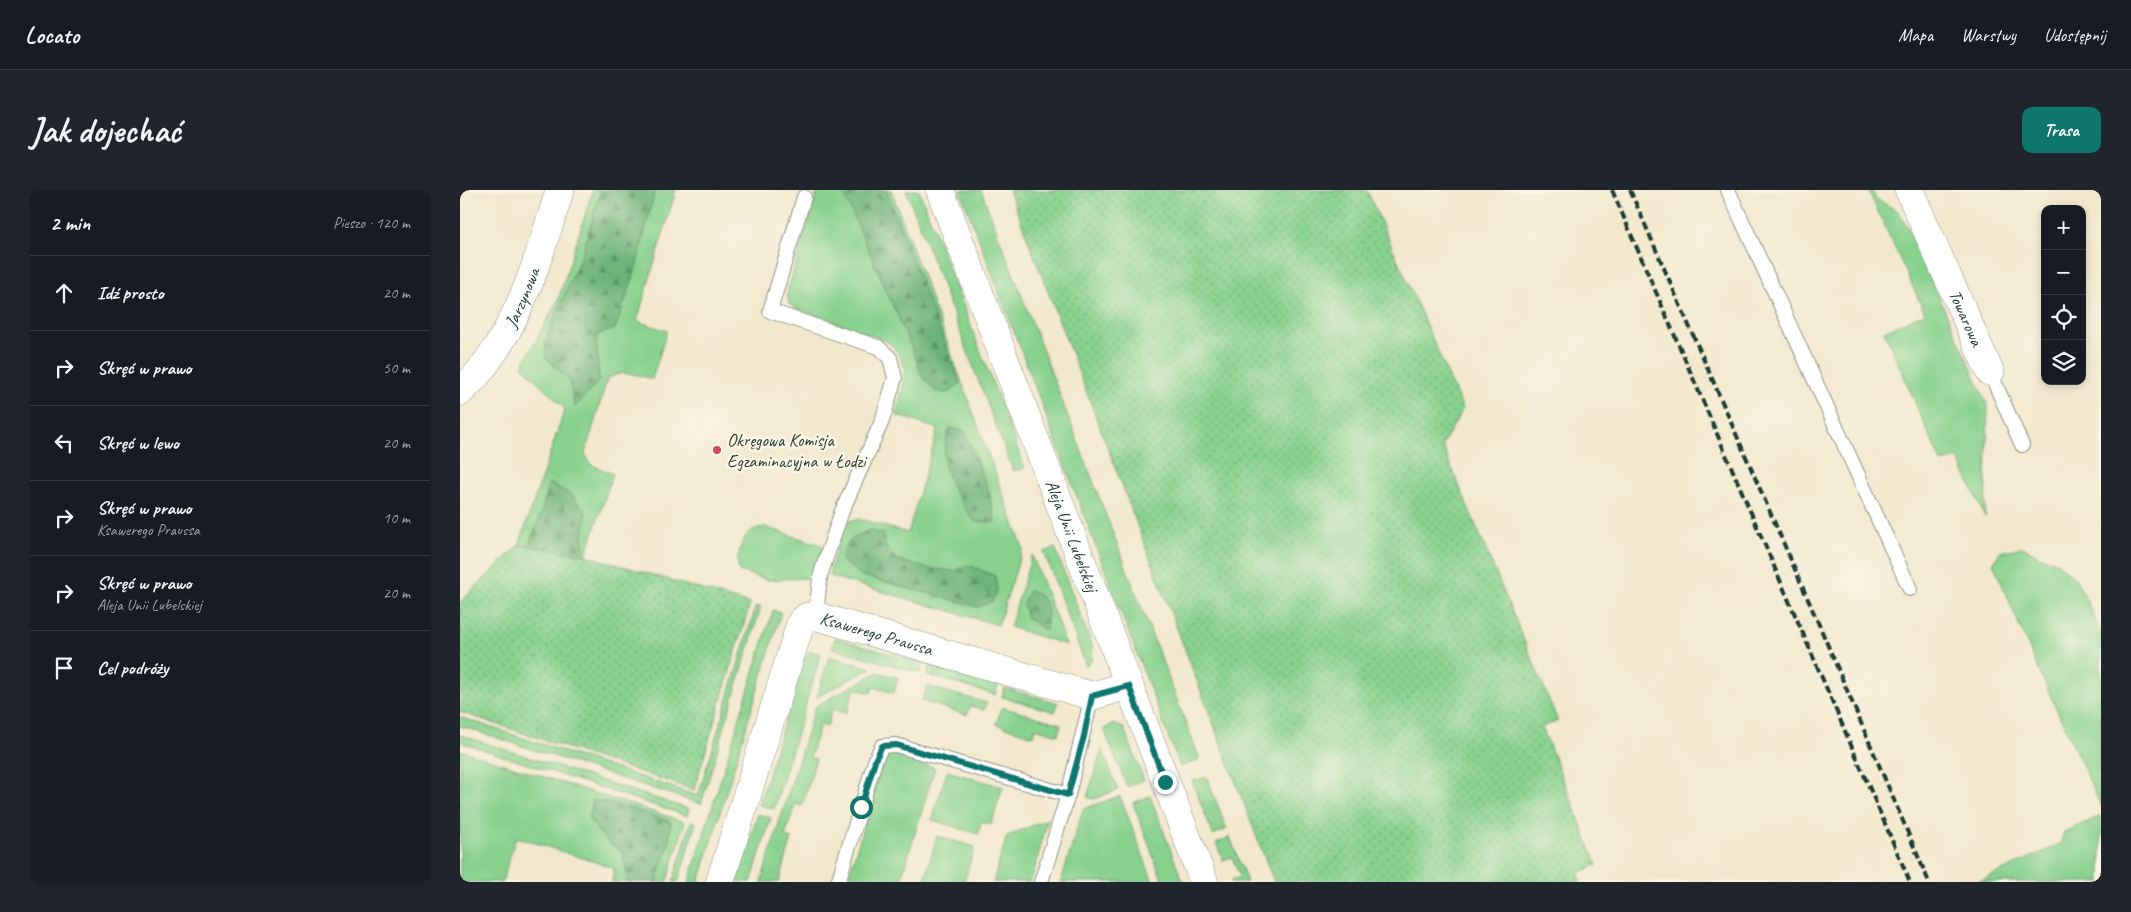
<!DOCTYPE html>
<html lang="pl">
<head>
<meta charset="utf-8">
<style>
	:root { --surface:#171b24; --page:#20242c; --text:#f1f3f6; --muted:#9ea1a6; --line:#363941; --accent:#0f766e }
	body { margin:0; font-family:Caveat,sans-serif; background:var(--page); color:var(--text) }
	.controls { position:absolute; right:15px; top:15px; display:grid; overflow:hidden; border-radius:10px; box-shadow:0 2px 8px #0003 }
	.controls button { width:45px; height:45px; display:grid; place-items:center; padding:0; border:0; border-bottom:1px solid var(--line); background:var(--surface); color:var(--text); font:25px sans-serif }
	.stop { position:absolute; width:15px; height:15px; margin:-11px; border:4px solid #0f766e; border-radius:50%; background:#fff }
	.stop.end { background:#0f766e; border-color:#fff; box-shadow:0 1px 5px #0008 }
	.list { margin:0; padding:0; list-style:none }
	h2 { display:flex; justify-content:space-between; align-items:center; height:65px; margin:0; padding:0 20px; font-size:21px }
	h2 small { font-size:16px; font-weight:400; color:var(--muted) }
	.list li { display:grid; grid-template-columns:32px 1fr auto; gap:15px; align-items:center; box-sizing:border-box; height:75px; padding:0 20px; border-top:1px solid var(--line) }
	.list b { display:block; font-size:19px; white-space:nowrap }
	.list p { margin:0; font-size:16px; white-space:nowrap; color:var(--muted) }
	.list em { font-size:16px; font-style:normal; color:var(--muted) }
	.icon { flex:none; width:28px; height:28px; fill:none; stroke:currentColor; stroke-width:2; stroke-linecap:round; stroke-linejoin:round }
	.map { position:relative; flex:none; width:1641px; height:692px; overflow:hidden; border-radius:10px }
	header { display:flex; align-items:center; gap:30px; box-sizing:border-box; height:70px; padding:0 25px; background:var(--surface); border-bottom:1px solid var(--line) }
	header strong { font-size:24px }
	nav { display:flex; gap:28px; margin-inline-start:auto; font-size:18px }
	.intro { display:flex; align-items:center; justify-content:space-between; box-sizing:border-box; height:120px; padding:0 30px }
	h1 { margin:0; font-size:35px }
	.button { padding:12px 22px; border-radius:10px; background:var(--accent); color:#fff; font-size:18px; font-weight:700 }
	main { display:flex; gap:30px; padding:0 30px }
	aside { flex:1; background:var(--surface); border-radius:10px; box-shadow:0 2px 8px #0003 }
	.map>svg:first-child { display:block }
	.green { fill:#88d28e; stroke:#548861 }
	.forest { fill:url(#forest-firs); stroke:#467856 }
	.garden { fill:url(#garden-dots); stroke:#548861 }
	.lines { fill:none; stroke-linecap:round; stroke-linejoin:round }
	.service-casing { stroke:#889280; stroke-width:16 }
	.minor-casing { stroke:#889280; stroke-width:29 }
	.tertiary-casing { stroke:#889280; stroke-width:29 }
	.service { stroke:#fff; stroke-width:14 }
	.minor { stroke:#fff; stroke-width:28 }
	.tertiary { stroke:#fff; stroke-width:28 }
	.rail { stroke:#1f3d34; stroke-width:4; stroke-dasharray:8 4; stroke-linecap:butt }
	.route { stroke:#0f766e; stroke-width:6 }
	.poi-dot { fill:#d1495b; stroke:#fcf5e5; stroke-width:2 }
	.labels { text-anchor:middle; stroke-width:5; stroke-linejoin:round; paint-order:stroke }
	.street-label { font-size:18px; fill:#1f3d34; stroke:#fcf5e5 }
	.poi-label { font-size:18px; fill:#1f3d34; stroke:#fcf5e5; text-anchor:start }
</style>
</head>
<body>
<header>
<strong>Locato</strong>
<nav><a>Mapa</a><a>Warstwy</a><a>Udostępnij</a></nav>
</header>
<div class="intro"><h1>Jak dojechać</h1><a class="button">Trasa</a></div>
<main>
<aside>
<h2>2 min<small>Pieszo · 120 m</small></h2>
<ul class="list">
<li><svg class="icon" aria-label="ahead" viewBox="0 0 24 24"><path d="M12 20V5M6 11l6-6 6 6"/></svg><div><b>Idź prosto</b></div><em>20 m</em></li>
<li><svg class="icon" aria-label="right" viewBox="0 0 24 24"><path d="M7 20v-9h11M14 6l5 5-5 5"/></svg><div><b>Skręć w prawo</b></div><em>50 m</em></li>
<li><svg class="icon" aria-label="left" viewBox="0 0 24 24"><path d="M17 20v-9H6M10 6l-5 5 5 5"/></svg><div><b>Skręć w lewo</b></div><em>20 m</em></li>
<li><svg class="icon" aria-label="right" viewBox="0 0 24 24"><path d="M7 20v-9h11M14 6l5 5-5 5"/></svg><div><b>Skręć w prawo</b><p>Ksawerego Praussa</p></div><em>10 m</em></li>
<li><svg class="icon" aria-label="right" viewBox="0 0 24 24"><path d="M7 20v-9h11M14 6l5 5-5 5"/></svg><div><b>Skręć w prawo</b><p>Aleja Unii Lubelskiej</p></div><em>20 m</em></li>
<li><svg class="icon" aria-label="arrive" viewBox="0 0 24 24"><path d="M6 21V4h12l-3 4 3 4H6"/></svg><div><b>Cel podróży</b></div></li>
</ul>
</aside>
<div class="map">
<svg width="1641" height="692" viewBox="0 0 1641 692">
	<defs>
		<pattern id="forest-firs" width="22" height="20" patternUnits="userSpaceOnUse" patternTransform="scale(1.25)"><rect width="22" height="20" fill="#6eb479"/><path d="M5 1l3.5 6h-7zM16 11l3.5 6h-7z" fill="#5a9464"/></pattern>
		<pattern id="garden-dots" width="8" height="8" patternUnits="userSpaceOnUse" patternTransform="scale(1.25)"><rect width="8" height="8" fill="#88d28e"/><path d="M2 2h.1M6 6h.1" fill="none" stroke="#6fac75" stroke-width="1.8" stroke-linecap="round"/></pattern>
	</defs>
	<rect width="100%" height="100%" fill="#fcf5e5"/>
	<filter id="ink" filterUnits="userSpaceOnUse"><feTurbulence type="fractalNoise" baseFrequency=".02" numOctaves="2"/><feDisplacementMap in="SourceGraphic" scale="10" xChannelSelector="R" yChannelSelector="G"/><feConvolveMatrix kernelMatrix="1 2 1 2 8 2 1 2 1" color-interpolation-filters="sRGB"/></filter>
	<filter id="wash" filterUnits="userSpaceOnUse"><feTurbulence type="fractalNoise" baseFrequency=".0096" numOctaves="4" result="noise"/><feDisplacementMap in="SourceGraphic" scale="20" xChannelSelector="R" yChannelSelector="G"/><feGaussianBlur stdDeviation="1.12" result="paint"/><feColorMatrix in="noise" values="0 0 0 0 0 0 0 0 0 0 0 0 0 0 0 0 0 1.4 0 .05"/><feComposite in="paint" operator="in"/></filter>
	<g filter="url(#wash)">
		<rect width="100%" height="100%" fill="#f2e8cd"/>
		<g class="green">
			<path d="M133 0H216L177 131 207 141 192 189C175 185 162 178 147 190L125 263 130 274 153 284 126 365 59 355 105 219 62 176 98 110Z"/>
			<path d="M358 0H431L563 358 538 435 372 387 369 384 381 344 389 331 399 329 448 343 478 239 436 225C443 194 454 175 427 151L337 119 329 114 327 103Z"/>
			<polygon points="446,0 459,0 565,278 553,281"/>
			<polygon points="500,0 521,0 739,567 737,571 720,577"/>
			<polygon points="1408,0 1412,0 1416,9 1438,21 1449,40 1528,216 1525,327 1498,268 1481,272 1424,141 1465,123"/>
			<path d="M305 337 361 355 363 359 352 388 307 390 279 381C275 370 281 346 293 340 296 338 301 338 305 337Z"/>
			<polygon points="1563,357 1579,366 1598,373 1616,389 1641,441 1641,616 1575,472 1533,373 1540,362"/>
			<polygon points="595,358 633,458 632,470 626,476 584,362"/>
			<polygon points="572,365 606,455 550,437"/>
			<polygon points="296,416 301,417 241,614 0,536 0,527 238,606"/>
			<polygon points="313,420 321,423 239,692 229,692"/>
			<polygon points="375,448 463,473 460,483 372,458"/>
			<polygon points="350,461 361,464 314,619 299,615 344,467"/>
			<polygon points="369,466 411,478 357,507"/>
			<polygon points="470,475 538,495 535,505 467,485"/>
			<polygon points="418,482 438,488 434,503 413,497 411,503 395,498 386,524 372,519 367,537 360,535 350,567 356,569 342,616 335,614 325,647 332,649 319,692 301,692 354,520 356,516"/>
			<polygon points="467,496 527,513 524,520 511,516 507,525 462,511"/>
			<polygon points="544,498 598,513 595,522 542,507"/>
			<polygon points="542,517 601,534 598,545 575,538 573,546 536,534"/>
			<polygon points="653,534 664,538 684,590 667,597 644,539"/>
			<polygon points="0,545 229,619 227,626 0,552"/>
			<polygon points="642,559 658,600 634,609 627,607"/>
			<polygon points="0,560 225,632 207,692 152,692 154,678 56,647 42,692 0,692"/>
			<polygon points="426,561 475,578 440,692 387,692"/>
			<polygon points="487,581 543,597 531,635 522,632 518,644 472,630"/>
			<polygon points="743,588 747,588 767,639 753,645 732,591"/>
			<polygon points="660,606 693,692 601,692 623,619"/>
			<polygon points="690,606 723,692 703,692 673,613"/>
			<polygon points="298,624 311,628 291,692 277,692"/>
			<polygon points="1641,626 1641,692 1518,692 1600,654 1604,642"/>
			<polygon points="588,629 571,692 533,692 547,646"/>
			<polygon points="231,631 236,633 218,692 213,692"/>
			<polygon points="477,646 515,657 504,692 464,692"/>
			<polygon points="770,647 787,692 771,692 771,690 780,687 772,667 763,670 756,653"/>
		</g>
		<g class="forest">
			<polygon points="141,0 195,0 175,82 155,139 136,145 139,191 115,217 109,190 86,168 85,151 122,64"/>
			<polygon points="382,0 426,0 500,193 488,203 475,201 461,185 455,166"/>
			<path d="M490 238 504 240 529 301 535 332H515C494 303 474 275 490 238Z"/>
			<path d="M89 293 111 304 126 322 123 349 126 378 62 368C75 343 83 320 89 293Z"/>
			<path d="M409 340 423 344 425 356 437 370 467 378 494 381 509 375 535 386 537 399 533 411 518 417 402 386 382 371C385 352 392 347 409 340Z"/>
			<path d="M569 400C591 409 589 420 586 441L567 428 563 413Z"/>
			<polygon points="133,610 160,615 211,632 209,653 197,692 168,692 162,662 148,653 128,628"/>
		</g>
		<g class="garden">
			<polygon points="549,0 907,0 1003,219 982,255 1098,531 1082,537 1137,675 1118,683 1121,692 814,692"/>
			<polygon points="59,355 126,365 290,414 234,600 0,522 0,412"/>
		</g>
	</g>
	<g filter="url(#ink)">
		<g class="lines">
			<g class="service-casing">
				<g id="service">
					<polyline points="1268,0 1450,399"/>
					<polyline points="344,7 310,121 418,157 430,168 435,188 422,231 382,321 364,374 360,387 356,426"/>
					<polyline points="1530,182 1562,255"/>
					<polyline points="378,692 416,568 422,556 436,555 608,605"/>
					<polyline points="581,692 608,605 632,506"/>
				</g>
			</g>
			<g class="minor-casing">
				<g id="minor">
					<path id="s1" d="M1449 0 1530 182"/>
					<path id="s2" d="M0 202C9 193 19 184 26 173 64 123 81 59 100 0"/>
					<path id="s3" d="M260 692 341 432 347 427 356 426 632 506 669 495"/>
				</g>
			</g>
			<g class="tertiary-casing">
				<g id="tertiary">
					<path id="s4" d="M480 0 744 692"/>
				</g>
			</g>
			<use href="#service" class="service"/>
			<use href="#minor" class="minor"/>
			<use href="#tertiary" class="tertiary"/>
			<g class="rail">
				<polyline points="1152,0 1450,692"/>
				<polyline points="1170,0 1360,437 1469,692"/>
			</g>
		</g>
	</g>
	<g class="lines" filter="url(#ink)">
		<polyline class="route" points="401,617 416,568 422,556 436,555 608,605 624,546 632,506 669,496 705,592"/>
	</g>
	<circle class="poi-dot" cx="257" cy="260" r="5"/>
	<g class="labels">
		<g class="street-label">
			<text dy="6" stroke="none"><textPath href="#s2" startOffset="114">Jarzynowa</textPath></text>
			<text dy="6" stroke="none"><textPath href="#s1" startOffset="140">Towarowa</textPath></text>
			<text dy="6" stroke="none"><textPath href="#s4" startOffset="370">Aleja Unii Lubelskiej</textPath></text>
			<text dy="6" stroke="none"><textPath href="#s3" startOffset="352">Ksawerego Praussa</textPath></text>
		</g>
		<g class="poi-label">
			<text x="267" y="256">Okręgowa Komisja<tspan x="267" dy="21">Egzaminacyjna w Łodzi</tspan></text>
		</g>
	</g>
</svg>
<div class="controls">
<button>+</button>
<button>−</button>
<button><svg class="icon" aria-label="locate" viewBox="0 0 24 24"><circle cx="12" cy="12" r="6"/><path d="M12 2v4M12 18v4M2 12h4M18 12h4"/></svg></button>
<button><svg class="icon" aria-label="layers" viewBox="0 0 24 24"><path d="M12 4l9 5-9 5-9-5zM3 14l9 5 9-5"/></svg></button>
</div>
<div class="stop" style="left:401px;top:617px"></div>
<div class="stop end" style="left:705px;top:592px"></div>
</div>
</main>
</body>
</html>
